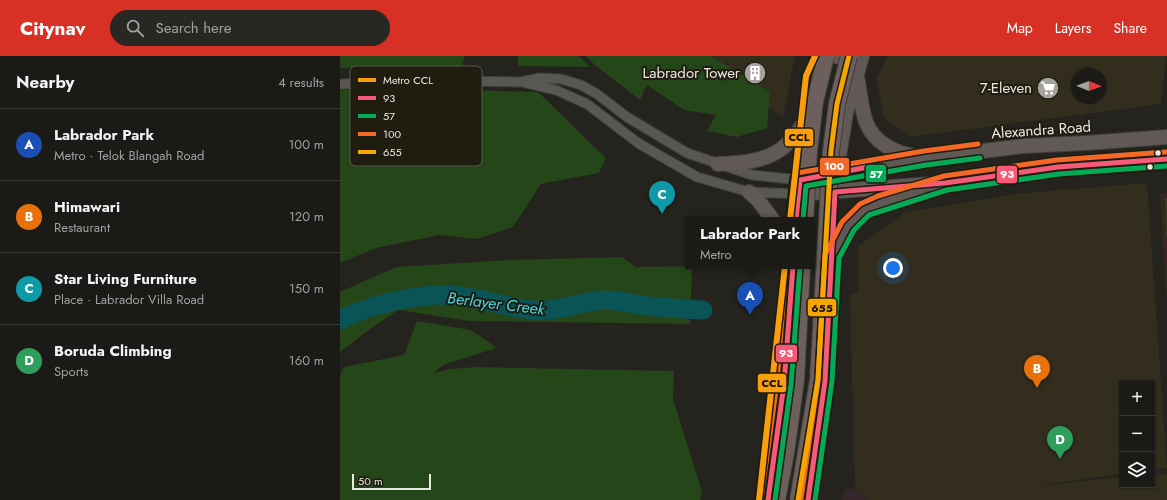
<!DOCTYPE html>
<html lang="en">
<head>
<meta charset="utf-8">
<style>
	:root { --surface:#1b1a16; --page:#282723; --text:#f1f3f6; --muted:#a0a1a1; --line:#393835; --accent:#d93025 }
	body { margin:0; font-family:Jost,sans-serif; background:var(--page); color:var(--text) }
	.controls { position:absolute; right:12px; bottom:12px; display:grid; overflow:hidden; border-radius:0px; box-shadow:0 1px 3px #0004 }
	.controls button { width:36px; height:36px; display:grid; place-items:center; padding:0; border:0; border-bottom:1px solid var(--line); background:var(--surface); color:var(--text); font:20px sans-serif }
	.compass { position:absolute; left:731px; top:12px; width:36px; height:36px; border-radius:50%; background:var(--surface); box-shadow:0 1px 3px #0004; rotate:91deg }
	.scale { position:absolute; left:12px; bottom:10px; width:79px; box-sizing:border-box; padding-left:4px; border:2px solid #eae8e0; border-top:0; font-size:11px; line-height:14px; white-space:nowrap; color:#eae8e0; -webkit-text-stroke:3px #1f1c10; paint-order:stroke }
	.you { position:absolute; left:553px; top:212px; width:14px; height:14px; margin:-10px; border:3px solid #fff; border-radius:50%; background:#1a73e8; box-shadow:0 0 0 6px #1a73e833 }
	.badge { display:grid; place-items:center; width:26px; height:26px; border-radius:50%; background:var(--accent); color:#fff; font-size:13px; font-weight:700 }
	.pin { position:absolute; translate:-50% -33px; filter:drop-shadow(0 1px 2px #0008) }
	.pin::after { content:''; position:absolute; top:21px; width:14px; height:12px; background:inherit; clip-path:polygon(0 0,100% 0,50% 100%) }
	.popup { position:absolute; left:345px; top:161px; width:130px; height:52px; box-sizing:border-box; display:grid; place-content:center; border-radius:0px; background:var(--surface); filter:drop-shadow(0 1px 3px #0005); font-size:13px; white-space:nowrap; color:var(--muted) }
	.popup b { font-size:15px; color:var(--text) }
	.popup::after { content:''; position:absolute; left:50%; top:100%; margin-left:-8px; border:8px solid transparent; border-top-color:var(--surface) }
	.list { margin:0; padding:0; list-style:none }
	h2 { display:flex; justify-content:space-between; align-items:center; height:52px; margin:0; padding:0 16px; font-size:17px }
	h2 small { font-size:13px; font-weight:400; color:var(--muted) }
	.list li { display:grid; grid-template-columns:26px 1fr auto; gap:12px; align-items:center; box-sizing:border-box; height:72px; padding:0 16px; border-top:1px solid var(--line) }
	.list b { display:block; font-size:15px; white-space:nowrap }
	.list p { margin:0; font-size:13px; white-space:nowrap; color:var(--muted) }
	.list em { font-size:13px; font-style:normal; color:var(--muted) }
	.icon { flex:none; width:22px; height:22px; fill:none; stroke:currentColor; stroke-width:2; stroke-linecap:round; stroke-linejoin:round }
	.map { position:relative; flex:none; width:827px; height:444px; overflow:hidden }
	header { display:flex; align-items:center; gap:24px; box-sizing:border-box; height:56px; padding:0 20px; background:var(--accent); color:#fff }
	header strong { font-size:19px }
	nav { display:flex; gap:22px; margin-inline-start:auto; font-size:14px }
	.search { width:280px; height:36px; background:var(--page); display:flex; align-items:center; gap:10px; box-sizing:border-box; padding:0 14px; border-radius:22px; color:var(--muted); font-size:15px }
	main { display:flex }
	aside { flex:1; background:var(--surface) }
	.map>svg:first-child { display:block }
	.built { fill:#322d1d; fill-rule:evenodd }
	.industrial { fill:#35262c }
	.education { fill:#372624 }
	.green { fill:#244618 }
	.lines { fill:none; stroke-linecap:round; stroke-linejoin:round }
	.river { stroke:#0a5458; stroke-width:19 }
	.street-casing { stroke:#41403b; stroke-width:11 }
	.primary-casing { stroke:#41403b; stroke-width:16 }
	.street { stroke:#585752; stroke-width:9 }
	.primary { stroke:#615955; stroke-width:14 }
	.highway-bridge-casing { stroke:#41403b; stroke-width:18; stroke-linecap:butt }
	.highway-bridge { stroke:#6d5f5c; stroke-width:16 }
	.bus-1-casing { stroke:#1f1c10; stroke-width:8 }
	.bus-2-casing { stroke:#1f1c10; stroke-width:8 }
	.bus-3-casing { stroke:#1f1c10; stroke-width:8 }
	.bus-4-casing { stroke:#1f1c10; stroke-width:8 }
	.bus-1 { stroke:#f75a77; stroke-width:5 }
	.bus-2 { stroke:#06aa56; stroke-width:5 }
	.bus-3 { stroke:#f36827; stroke-width:5 }
	.bus-4 { stroke:#f7a600; stroke-width:5 }
	.metro-1-casing { stroke:#1f1c10; stroke-width:9 }
	.metro-1 { stroke:#fa9e0d; stroke-width:6 }
	.bus-dot { fill:#eae8e0; stroke:#1f1c10; stroke-width:1.5 }
	.labels { text-anchor:middle; stroke-width:4; stroke-linejoin:round; paint-order:stroke }
	.poi-label { font-size:15px; fill:#eae8e0; stroke:#1f1c10; text-anchor:end }
	.street-label { font-size:15px; fill:#eae8e0; stroke:#1f1c10 }
	.water-label { font-size:16px; font-style:italic; fill:#4cd5e0; stroke:#1f1c10 }
	.key { fill:#1f1c10; stroke:#5c594e; stroke-width:1 }
	.key-label { font-size:11px; fill:#eae8e0 }
	.line-badge { stroke:#1f1c10; stroke-width:1.5 }
	.badge-label { font-size:11px; text-anchor:middle; font-weight:bold; fill:#fff }
	.pale-badge-label { font-size:11px; text-anchor:middle; font-weight:bold; fill:#111 }
</style>
</head>
<body>
<header>
<strong>Citynav</strong>
<div class="search"><svg class="icon" aria-label="search" viewBox="0 0 24 24"><circle cx="10" cy="10" r="6"/><path d="M15 15l6 6"/></svg>Search here</div>
<nav><a>Map</a><a>Layers</a><a>Share</a></nav>
</header>
<main>
<aside>
<h2>Nearby<small>4 results</small></h2>
<ul class="list">
<li><span class="badge" style="background:#1a4fb4">A</span><div><b>Labrador Park</b><p>Metro · Telok Blangah Road</p></div><em>100 m</em></li>
<li><span class="badge" style="background:#e8710a">B</span><div><b>Himawari</b><p>Restaurant</p></div><em>120 m</em></li>
<li><span class="badge" style="background:#0f9aa8">C</span><div><b>Star Living Furniture</b><p>Place · Labrador Villa Road</p></div><em>150 m</em></li>
<li><span class="badge" style="background:#2e9e5b">D</span><div><b>Boruda Climbing</b><p>Sports</p></div><em>160 m</em></li>
</ul>
</aside>
<div class="map">
<svg width="827" height="444" viewBox="0 0 827 444">
	<rect width="100%" height="100%" fill="#24231e"/>
	<g class="built">
		<polygon points="349,0 455,0 443,61"/>
		<path d="M548 0H826L821 48 569 81 543 61 537 22ZM737 18H761V42H737Z"/>
		<polygon points="807,127 827,412 812,414 812,327 782,327 782,418 694,430 782,421 782,429 812,429 812,418 819,417 827,419 827,444 529,444 515,435 510,238 518,237 518,190 566,156 684,137"/>
	</g>
	<polygon class="industrial" points="507,430 529,444 501,444"/>
	<polygon class="education" points="827,137 827,246 820,138"/>
	<g class="green">
		<polygon points="0,0 125,0 122,10 0,12"/>
		<polygon points="178,0 239,0 250,11 178,10"/>
		<polygon points="246,0 371,0 430,36 427,72 397,81 367,75 376,59 344,54 307,29 300,44 256,10"/>
		<polygon points="41,32 198,36 266,102 259,117 201,128 173,171 137,183 99,179 36,192 0,207 0,34"/>
		<polygon points="825,142 827,142 827,181 826,181"/>
		<polygon points="282,201 296,211 352,210 350,268 129,265 58,254 30,273 0,296 0,236 56,211 169,204"/>
		<polygon points="77,265 131,274 157,292 105,308 93,317 110,313 137,311 334,315 333,343 362,436 360,444 0,444 0,319 4,311 64,299"/>
	</g>
	<g class="lines">
		<path class="river" d="M0 264C34 247 88 234 127 241 148 244 170 252 192 254 218 257 241 244 267 244 278 244 291 248 302 249 323 252 343 253 363 254"/>
		<g class="street-casing">
			<g id="street">
				<polyline points="186,27 216,34 247,48 298,87 357,121 409,136 459,138"/>
				<polyline points="0,28 116,25 181,26 200,22 221,23 241,29 257,38 287,61 347,97 412,119 460,124"/>
			</g>
		</g>
		<g class="primary-casing">
			<g id="primary">
				<polyline points="496,0 504,2 508,0"/>
				<path d="M517 20C520 35 521 52 526 66 533 86 556 98 575 100"/>
				<path d="M378 108C422 106 445 102 467 61"/>
				<polyline points="496,119 506,57 522,0"/>
				<polyline points="460,124 585,102 684,90 746,87 827,81"/>
				<polyline points="409,136 418,144 433,164"/>
				<polyline points="459,138 605,127 718,111 827,103"/>
				<polyline points="456,164 459,133"/>
				<polyline points="492,200 508,170 525,153 578,135"/>
				<polyline points="428,444 444,328 453,210"/>
				<polyline points="468,444 481,349"/>
			</g>
		</g>
		<use href="#street" class="street"/>
		<use href="#primary" class="primary"/>
		<g class="highway-bridge-casing">
			<g id="highway-bridge">
				<polyline points="465,164 469,95 475,46 486,0"/>
				<polyline points="437,444 446,397 456,324 462,210"/>
				<polyline points="458,444 478,324 491,95 497,48 509,0"/>
			</g>
		</g>
		<use href="#highway-bridge" class="highway-bridge"/>
		<g class="bus-1-casing">
			<g id="bus-1">
				<polyline points="456,164 460,124 528,111"/>
				<polyline points="428,444 444,328 453,210"/>
				<polyline points="468,444 485,325 495,136 605,127 718,111 827,103"/>
			</g>
		</g>
		<g class="bus-2-casing">
			<g id="bus-2">
				<polyline points="463,164 466,130 586,109 640,102"/>
				<polyline points="435,444 451,329 460,211"/>
				<polyline points="475,444 492,325 499,202 514,174 529,159 607,134 719,118 827,110"/>
			</g>
		</g>
		<g class="bus-3-casing">
			<g id="bus-3">
				<polyline points="449,163 453,123 457,117 584,95 638,88"/>
				<polyline points="421,443 437,327 446,210"/>
				<polyline points="461,443 478,324 485,199 502,166 520,148 538,140 604,120 717,104 826,96"/>
			</g>
		</g>
		<g class="bus-4-casing">
			<polyline id="bus-4" points="458,444 478,324 491,95 497,48 509,0"/>
		</g>
		<use href="#bus-1" class="bus-1"/>
		<use href="#bus-2" class="bus-2"/>
		<use href="#bus-3" class="bus-3"/>
		<use href="#bus-4" class="bus-4"/>
		<g class="metro-1-casing">
			<g id="metro-1">
				<polyline points="450,164 466,20 475,0"/>
				<polyline points="419,444 445,210"/>
			</g>
		</g>
		<use href="#metro-1" class="metro-1"/>
	</g>
	<defs>
		<g id="building-disc" transform="scale(1.15)"><circle r="9.5" fill="#a5a39c" stroke="#1f1c10"/><path d="M-4-6H4V6H1V3H-1V6H-4ZM-2.5-4.3h1.7v1.8h-1.7ZM.8-4.3h1.7v1.8H.8ZM-2.5-1h1.7V.8h-1.7ZM.8-1h1.7V.8H.8Z" fill="#fff"/></g>
		<g id="supermarket-disc" transform="scale(1.15)"><circle r="9.5" fill="#a5a39c" stroke="#1f1c10"/><path d="M-6-5.5h2.5l.6 2H6L4.5 2H-2.5L-4.4-4H-6ZM-1.5 3.2a1.3 1.3 0 1 0 .1 0ZM3 3.2a1.3 1.3 0 1 0 .1 0Z" fill="#fff"/></g>
	</defs>
	<g fill-rule="evenodd">
		<use href="#building-disc" x="415" y="17"/>
		<use href="#supermarket-disc" x="708" y="32"/>
	</g>
	<g class="bus-dot">
		<circle cx="818" cy="97" r="3.5"/>
		<circle cx="810" cy="111" r="3.5"/>
	</g>
	<g class="labels">
		<g class="poi-label">
			<text x="400" y="22">Labrador Tower</text>
			<text x="692" y="37">7-Eleven</text>
		</g>
		<g class="street-label">
			<text transform="translate(701 74) rotate(-4)" y="5">Alexandra Road</text>
		</g>
		<g class="water-label">
			<text transform="translate(156 247) rotate(7)" y="6">Berlayer Creek</text>
		</g>
	</g>
	<rect x="10" y="10" width="132" height="100" rx="6" class="key"/>
	<rect x="18" y="22" width="18" height="4" fill="#fa9e0d"/>
	<rect x="18" y="40" width="18" height="4" fill="#f75a77"/>
	<rect x="18" y="58" width="18" height="4" fill="#06aa56"/>
	<rect x="18" y="76" width="18" height="4" fill="#f36827"/>
	<rect x="18" y="94" width="18" height="4" fill="#f7a600"/>
	<g class="key-label">
		<text x="43" y="28">Metro CCL</text>
		<text x="43" y="46">93</text>
		<text x="43" y="64">57</text>
		<text x="43" y="82">100</text>
		<text x="43" y="100">655</text>
	</g>
	<g class="line-badge">
		<rect x="444" y="72" width="30" height="19" rx="4" fill="#fa9e0d"/>
		<rect x="479" y="101" width="31" height="19" rx="4" fill="#f36827"/>
		<rect x="525" y="108" width="22" height="19" rx="4" fill="#06aa56"/>
		<rect x="656" y="109" width="22" height="19" rx="4" fill="#f75a77"/>
		<rect x="467" y="242" width="30" height="19" rx="4" fill="#f7a600"/>
		<rect x="435" y="288" width="23" height="19" rx="4" fill="#f75a77"/>
		<rect x="417" y="317" width="30" height="20" rx="4" fill="#fa9e0d"/>
	</g>
	<g class="badge-label">
		<text x="494" y="114">100</text>
		<text x="536" y="122">57</text>
		<text x="667" y="122">93</text>
		<text x="446" y="301">93</text>
	</g>
	<g class="pale-badge-label">
		<text x="459" y="85">CCL</text>
		<text x="482" y="256">655</text>
		<text x="432" y="331">CCL</text>
	</g>
</svg>
<div class="controls">
<button>+</button>
<button>−</button>
<button><svg class="icon" aria-label="layers" viewBox="0 0 24 24"><path d="M12 4l9 5-9 5-9-5zM3 14l9 5 9-5"/></svg></button>
</div>
<svg class="compass" viewBox="-18 -18 36 36"><path d="M0-13l5 13h-10z" fill="#e53935"/><path d="M0 13l5-13h-10z" fill="#a0a1a1"/></svg>
<div class="scale">50 m</div>
<div class="you"></div>
<div class="pin badge" style="left:410px;top:259px;background:#1a4fb4">A</div>
<div class="popup"><b>Labrador Park</b>Metro</div>
<div class="pin badge" style="left:697px;top:332px;background:#e8710a">B</div>
<div class="pin badge" style="left:322px;top:158px;background:#0f9aa8">C</div>
<div class="pin badge" style="left:720px;top:403px;background:#2e9e5b">D</div>
</div>
</main>
</body>
</html>
